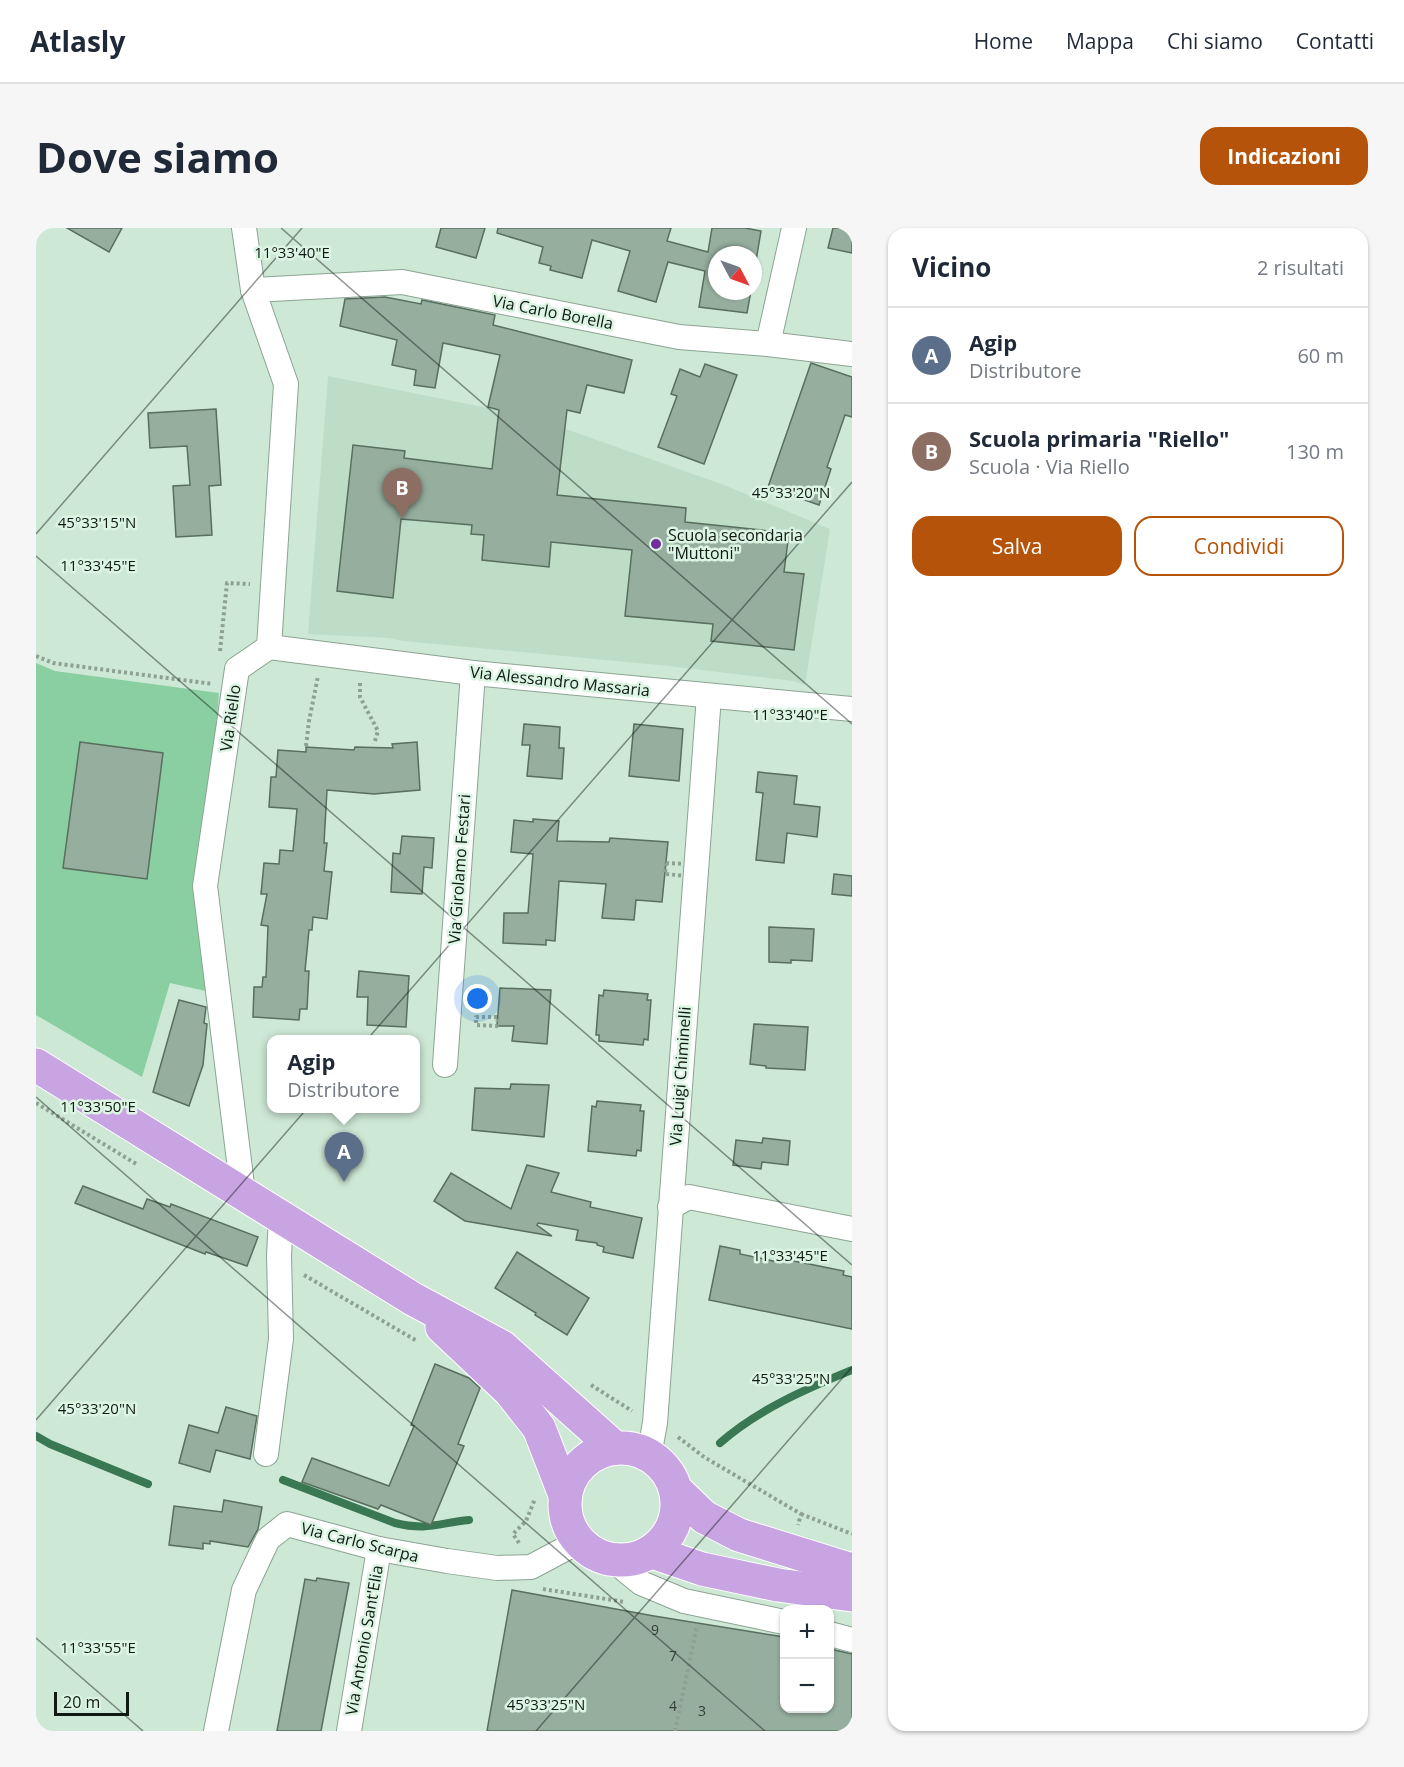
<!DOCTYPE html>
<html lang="it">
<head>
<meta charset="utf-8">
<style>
	:root { --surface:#fff; --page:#f6f6f7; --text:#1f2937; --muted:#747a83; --line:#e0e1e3; --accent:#b45309 }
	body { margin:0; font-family:"Open Sans",sans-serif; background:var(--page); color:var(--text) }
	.controls { position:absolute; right:18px; bottom:18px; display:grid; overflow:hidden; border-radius:12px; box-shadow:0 2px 4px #0004 }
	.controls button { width:54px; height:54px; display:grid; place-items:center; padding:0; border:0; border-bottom:2px solid var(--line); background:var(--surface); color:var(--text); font:30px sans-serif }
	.compass { position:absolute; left:672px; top:18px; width:54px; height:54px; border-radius:50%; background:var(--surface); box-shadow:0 2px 4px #0004; rotate:131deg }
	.scale { position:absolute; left:18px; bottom:15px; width:75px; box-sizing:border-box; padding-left:6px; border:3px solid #101913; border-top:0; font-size:16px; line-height:21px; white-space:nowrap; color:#101913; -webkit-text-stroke:4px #dcf5e3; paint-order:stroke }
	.you { position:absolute; left:442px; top:771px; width:21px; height:21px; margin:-15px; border:4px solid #fff; border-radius:50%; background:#1a73e8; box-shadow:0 0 0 9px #1a73e833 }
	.badge { display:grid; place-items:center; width:39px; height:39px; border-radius:50%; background:var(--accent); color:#fff; font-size:20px; font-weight:700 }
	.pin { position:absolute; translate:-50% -50px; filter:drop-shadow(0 2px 3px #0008) }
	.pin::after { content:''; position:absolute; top:32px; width:21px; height:18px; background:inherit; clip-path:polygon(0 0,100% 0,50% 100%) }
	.popup { position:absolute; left:231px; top:807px; width:153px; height:78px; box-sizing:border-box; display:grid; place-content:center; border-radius:12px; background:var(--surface); filter:drop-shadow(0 2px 4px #0005); font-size:20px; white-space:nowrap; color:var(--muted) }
	.popup b { font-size:22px; color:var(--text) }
	.popup::after { content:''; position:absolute; left:50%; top:100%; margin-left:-12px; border:12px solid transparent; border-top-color:var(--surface) }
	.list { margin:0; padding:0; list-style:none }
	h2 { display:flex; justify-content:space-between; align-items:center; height:78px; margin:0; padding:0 24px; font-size:26px }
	h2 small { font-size:20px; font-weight:400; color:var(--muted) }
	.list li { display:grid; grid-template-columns:39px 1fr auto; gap:18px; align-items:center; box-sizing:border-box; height:96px; padding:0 24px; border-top:2px solid var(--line) }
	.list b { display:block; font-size:22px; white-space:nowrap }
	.list p { margin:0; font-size:20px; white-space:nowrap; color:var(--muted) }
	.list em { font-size:20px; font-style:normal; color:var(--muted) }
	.actions { display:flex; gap:12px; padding:18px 24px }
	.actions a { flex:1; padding:14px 0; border:2px solid var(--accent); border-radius:18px; text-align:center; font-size:21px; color:var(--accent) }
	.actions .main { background:var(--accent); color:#fff }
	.map { position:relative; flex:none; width:816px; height:1503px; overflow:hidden; border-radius:18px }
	header { display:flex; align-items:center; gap:36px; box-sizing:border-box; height:84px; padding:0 30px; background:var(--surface); border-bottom:2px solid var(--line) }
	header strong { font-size:28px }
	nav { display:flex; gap:33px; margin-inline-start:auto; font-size:21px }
	.intro { display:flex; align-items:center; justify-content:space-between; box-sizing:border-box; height:144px; padding:0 36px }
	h1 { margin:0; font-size:42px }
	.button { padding:15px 27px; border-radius:18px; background:var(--accent); color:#fff; font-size:21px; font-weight:700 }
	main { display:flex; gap:36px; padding:0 36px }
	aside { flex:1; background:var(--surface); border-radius:18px; box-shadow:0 2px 4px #0004 }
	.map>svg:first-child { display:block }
	.built { fill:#bdddc6 }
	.green { fill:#8acfa1 }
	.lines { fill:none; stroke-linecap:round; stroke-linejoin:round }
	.stream { stroke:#397852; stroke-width:8 }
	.building { fill:#96ae9d; stroke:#586e5f; stroke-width:1.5 }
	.street-casing { stroke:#8ca493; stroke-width:26 }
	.primary-casing { stroke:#fff; stroke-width:35 }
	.path { stroke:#8da193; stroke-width:4; stroke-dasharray:3 3; stroke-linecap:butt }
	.street { stroke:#fff; stroke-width:24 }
	.primary { stroke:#c8a4e3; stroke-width:33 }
	.ticks { fill:none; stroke:#101913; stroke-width:1.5; stroke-opacity:0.45 }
	.poi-dot { fill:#732c9f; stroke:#dcf5e3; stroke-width:2 }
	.labels { text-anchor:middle; stroke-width:5; stroke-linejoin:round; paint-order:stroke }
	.number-label { font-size:14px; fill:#323e36 }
	.street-label { font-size:16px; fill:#101913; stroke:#dcf5e3 }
	.poi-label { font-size:16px; fill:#101913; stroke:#dcf5e3; text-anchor:start }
	.ticks-label { font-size:15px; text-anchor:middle; fill:#101913; stroke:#dcf5e3; stroke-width:5; stroke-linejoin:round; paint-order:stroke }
</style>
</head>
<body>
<header>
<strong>Atlasly</strong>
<nav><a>Home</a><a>Mappa</a><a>Chi siamo</a><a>Contatti</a></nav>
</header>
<div class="intro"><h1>Dove siamo</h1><a class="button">Indicazioni</a></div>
<main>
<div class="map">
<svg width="816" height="1503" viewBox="0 0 816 1503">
	<rect width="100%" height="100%" fill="#cee8d6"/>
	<polygon class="built" points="292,148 496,189 688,257 794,301 769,457 757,453 633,438 367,413 353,410 272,406"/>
	<polygon class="green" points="0,435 19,443 183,465 178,525 174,764 134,755 106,849 0,787"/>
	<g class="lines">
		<g class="stream">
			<polyline points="0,1208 14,1216 112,1256"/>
			<path d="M684 1215C721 1182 770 1161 816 1142"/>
			<path d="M247 1252 359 1295C391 1303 403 1295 433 1292"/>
		</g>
	</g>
	<g class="building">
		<polygon points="31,0 86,0 73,24"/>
		<polygon points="405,0 449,0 440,30 400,19"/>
		<polygon points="462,0 635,0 631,13 672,24 676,0 709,0 725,3 717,51 717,27 681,27 681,63 715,63 711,85 663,79 669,43 632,34 620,74 582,63 594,23 556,12 546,50 514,42 515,38 503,35 507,19 461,5"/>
		<polygon points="797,0 816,0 816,25 792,20"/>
		<polygon points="349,69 385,76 386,72 459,87 457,97 596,132 588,165 551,157 544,185 531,182 521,267 650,280 649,294 753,305 748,344 768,346 758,422 675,413 677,396 589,388 596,322 515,314 513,339 446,332 448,307 435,306 436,297 365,291 357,370 301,363 317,217 369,223 368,230 456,241 463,182 452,179 464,127 407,115 399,160 378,157 380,142 356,137 361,112 304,98 309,71"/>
		<polygon points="775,135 816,149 816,189 809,187 791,239 795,241 783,277 732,259"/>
		<polygon points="669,136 701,147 668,236 622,219 641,168 635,166 644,141 664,149"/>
		<polygon points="180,181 185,257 173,258 176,307 140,309 137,258 154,257 151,218 114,220 112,185"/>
		<polygon points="488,496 524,499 523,520 528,520 526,551 491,548 494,517 486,517"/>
		<polygon points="598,496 647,501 643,553 593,548"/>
		<polygon points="44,514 127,525 111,651 27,640"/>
		<polygon points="381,514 384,562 338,566 291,562 288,615 291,615 288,643 296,644 291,691 277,689 276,702 273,702 269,743 273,743 271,781 264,781 263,792 217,789 218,759 226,759 227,749 230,749 232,698 225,697 231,666 225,666 228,635 243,636 244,622 257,623 261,581 233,579 235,549 240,549 242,522 270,524 270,519 318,522 319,519 357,520 356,516"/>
		<polygon points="722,544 761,548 758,576 784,579 781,609 751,605 748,635 720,632 727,565 720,564"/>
		<polygon points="497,591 523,593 521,613 573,614 574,610 632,614 626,674 600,672 598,692 566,690 570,656 523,653 519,713 510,712 510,717 467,715 468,685 492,685 497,626 475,624 478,592 497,594"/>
		<polygon points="366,608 398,610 396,640 388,639 386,666 355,664 357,625 364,626"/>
		<polygon points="798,646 816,648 816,668 796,666"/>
		<polygon points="733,699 778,701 776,733 755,732 755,735 733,734"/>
		<polygon points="323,743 373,748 370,799 331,797 332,769 321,769"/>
		<polygon points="464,760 515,762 511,816 476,813 478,798 461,798"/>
		<polygon points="568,762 612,766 611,772 615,772 612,812 608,811 607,817 563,813 563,807 560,807 563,767 567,768"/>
		<polygon points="143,772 170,779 168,795 171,796 167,837 153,878 117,864"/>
		<polygon points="718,796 772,799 769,842 730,840 730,838 714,836"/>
		<polygon points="475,856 513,857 508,909 436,902 439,860 474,861"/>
		<polygon points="561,873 605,877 604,883 608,883 605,923 601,922 600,928 552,923 556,878 560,879"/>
		<polygon points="727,910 754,913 752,937 726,934 725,941 697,937 700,912 726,915"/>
		<polygon points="491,937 523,945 515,964 555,974 554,979 606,990 597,1030 567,1024 568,1019 561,1017 561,1015 540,1012 542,1002 502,995 501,997 516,1008 429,993 398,973 415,945 475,981"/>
		<polygon points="47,958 107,981 111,971 134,979 135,976 222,1009 211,1038 170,1024 169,1026 39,975"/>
		<polygon points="684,1018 704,1022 704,1026 742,1034 743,1030 808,1043 807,1047 816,1049 816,1101 673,1072"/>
		<polygon points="481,1024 553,1070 531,1107 499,1087 500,1085 459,1060"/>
		<polygon points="399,1136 433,1150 444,1160 422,1216 428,1218 395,1297 345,1277 342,1281 266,1254 276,1230 353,1258 378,1198 375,1197"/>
		<polygon points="190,1179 221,1188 214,1231 180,1222 174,1244 143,1235 153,1197 182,1205"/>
		<polygon points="188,1272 226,1279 222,1301 212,1319 174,1313 174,1316 167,1315 167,1321 133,1317 138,1278 186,1284"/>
		<polygon points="281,1350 313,1355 285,1503 241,1503 269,1351 280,1353"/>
		<polygon points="476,1362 618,1388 748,1409 748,1480 794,1480 794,1421 816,1426 816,1503 451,1503"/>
	</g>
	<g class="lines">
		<g class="street-casing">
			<g id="street">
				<polyline points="217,62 366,54 643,109 732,116 816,126"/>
				<polyline points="732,116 758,0"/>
				<polyline points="233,419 437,445 816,481"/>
				<polyline points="409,837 437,445"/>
				<polyline points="207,965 169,658 201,441 233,419 250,156 217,62 208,0"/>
				<polyline points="634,979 653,969 816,1001"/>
				<polyline points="230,1226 245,1111 243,1028 245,988"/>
				<polyline points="613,1227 619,1195 673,468"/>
				<polyline points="578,1333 605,1355 648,1373 748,1394"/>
				<polyline points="794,1406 816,1412"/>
				<polyline points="180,1503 208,1362 232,1311 251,1296 343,1321 411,1333 461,1340 495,1339 542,1314"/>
				<polyline points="313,1503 343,1321"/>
			</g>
		</g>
		<g class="primary-casing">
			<g id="primary">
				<polyline points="0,837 377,1071 466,1119 579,1220"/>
				<polyline points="406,1099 474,1163 503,1200 529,1267"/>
				<circle cx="585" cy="1276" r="56"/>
				<polyline points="639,1261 668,1289 703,1307 816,1342"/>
				<polyline points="616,1324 666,1341 742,1357 816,1367"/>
			</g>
		</g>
		<g class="path">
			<polyline points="184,423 191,355 214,356"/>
			<polyline points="0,428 17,435 177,456"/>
			<polyline points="324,455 324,469 342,503 338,516"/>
			<polyline points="270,518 273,493 282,448"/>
			<polygon points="630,635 653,636 652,648 629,646"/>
			<polygon points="440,789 462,789 461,798 440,797"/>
			<polyline points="0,875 102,937"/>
			<polyline points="268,1047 381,1113"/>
			<polyline points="555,1157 596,1183"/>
			<polyline points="642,1209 668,1229 765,1286 762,1297"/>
			<polyline points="765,1286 816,1306"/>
			<polyline points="483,1315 477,1306 490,1293 499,1271"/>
			<polyline points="507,1361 589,1374"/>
			<polyline points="639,1503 661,1398"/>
		</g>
		<use href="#street" class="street"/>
		<use href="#primary" class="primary"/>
	</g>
	<path class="ticks" d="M245 0 816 496M0 306 266 0M0 328 816 1037M0 869 729 1503M0 1192 816 254M0 1410 107 1503M500 1503 816 1139"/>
	<circle class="poi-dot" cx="620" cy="316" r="6"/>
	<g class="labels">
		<g class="number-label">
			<text x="619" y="1407">9</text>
			<text x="637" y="1433">7</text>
			<text x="637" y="1483">4</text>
			<text x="666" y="1488">3</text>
		</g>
		<g class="street-label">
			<text transform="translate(517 84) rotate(11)" y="6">Via Carlo Borella</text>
			<text transform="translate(524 453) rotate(6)" y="6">Via Alessandro Massaria</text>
			<text transform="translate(194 490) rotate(-82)" y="6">Via Riello</text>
			<text transform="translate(423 641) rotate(-86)" y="6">Via Girolamo Festari</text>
			<text transform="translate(644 848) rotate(-86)" y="6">Via Luigi Chiminelli</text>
			<text transform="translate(324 1314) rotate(14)" y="6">Via Carlo Scarpa</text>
			<text transform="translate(328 1412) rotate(-80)" y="6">Via Antonio Sant'Elia</text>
		</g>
		<g class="poi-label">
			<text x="632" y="313">Scuola secondaria<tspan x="632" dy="18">"Muttoni"</tspan></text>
		</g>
	</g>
	<g class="ticks-label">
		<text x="256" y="30">11°33'40"E</text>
		<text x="755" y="270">45°33'20"N</text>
		<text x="61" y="300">45°33'15"N</text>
		<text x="62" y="343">11°33'45"E</text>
		<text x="754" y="492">11°33'40"E</text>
		<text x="62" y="884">11°33'50"E</text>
		<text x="754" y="1033">11°33'45"E</text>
		<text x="755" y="1156">45°33'25"N</text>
		<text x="61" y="1186">45°33'20"N</text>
		<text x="62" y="1425">11°33'55"E</text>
		<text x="510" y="1482">45°33'25"N</text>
	</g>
</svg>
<div class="controls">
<button>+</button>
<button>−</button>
</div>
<svg class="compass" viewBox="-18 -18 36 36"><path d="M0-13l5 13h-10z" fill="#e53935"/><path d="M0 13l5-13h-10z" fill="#747a83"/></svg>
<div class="scale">20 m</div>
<div class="you"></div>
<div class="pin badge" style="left:308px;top:954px;background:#5c6f8a">A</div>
<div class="popup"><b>Agip</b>Distributore</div>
<div class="pin badge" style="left:366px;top:290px;background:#8d6e63">B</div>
</div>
<aside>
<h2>Vicino<small>2 risultati</small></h2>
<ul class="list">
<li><span class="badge" style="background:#5c6f8a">A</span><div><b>Agip</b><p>Distributore</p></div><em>60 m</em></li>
<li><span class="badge" style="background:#8d6e63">B</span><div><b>Scuola primaria &quot;Riello&quot;</b><p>Scuola · Via Riello</p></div><em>130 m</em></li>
</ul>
<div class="actions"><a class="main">Salva</a><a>Condividi</a></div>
</aside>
</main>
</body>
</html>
